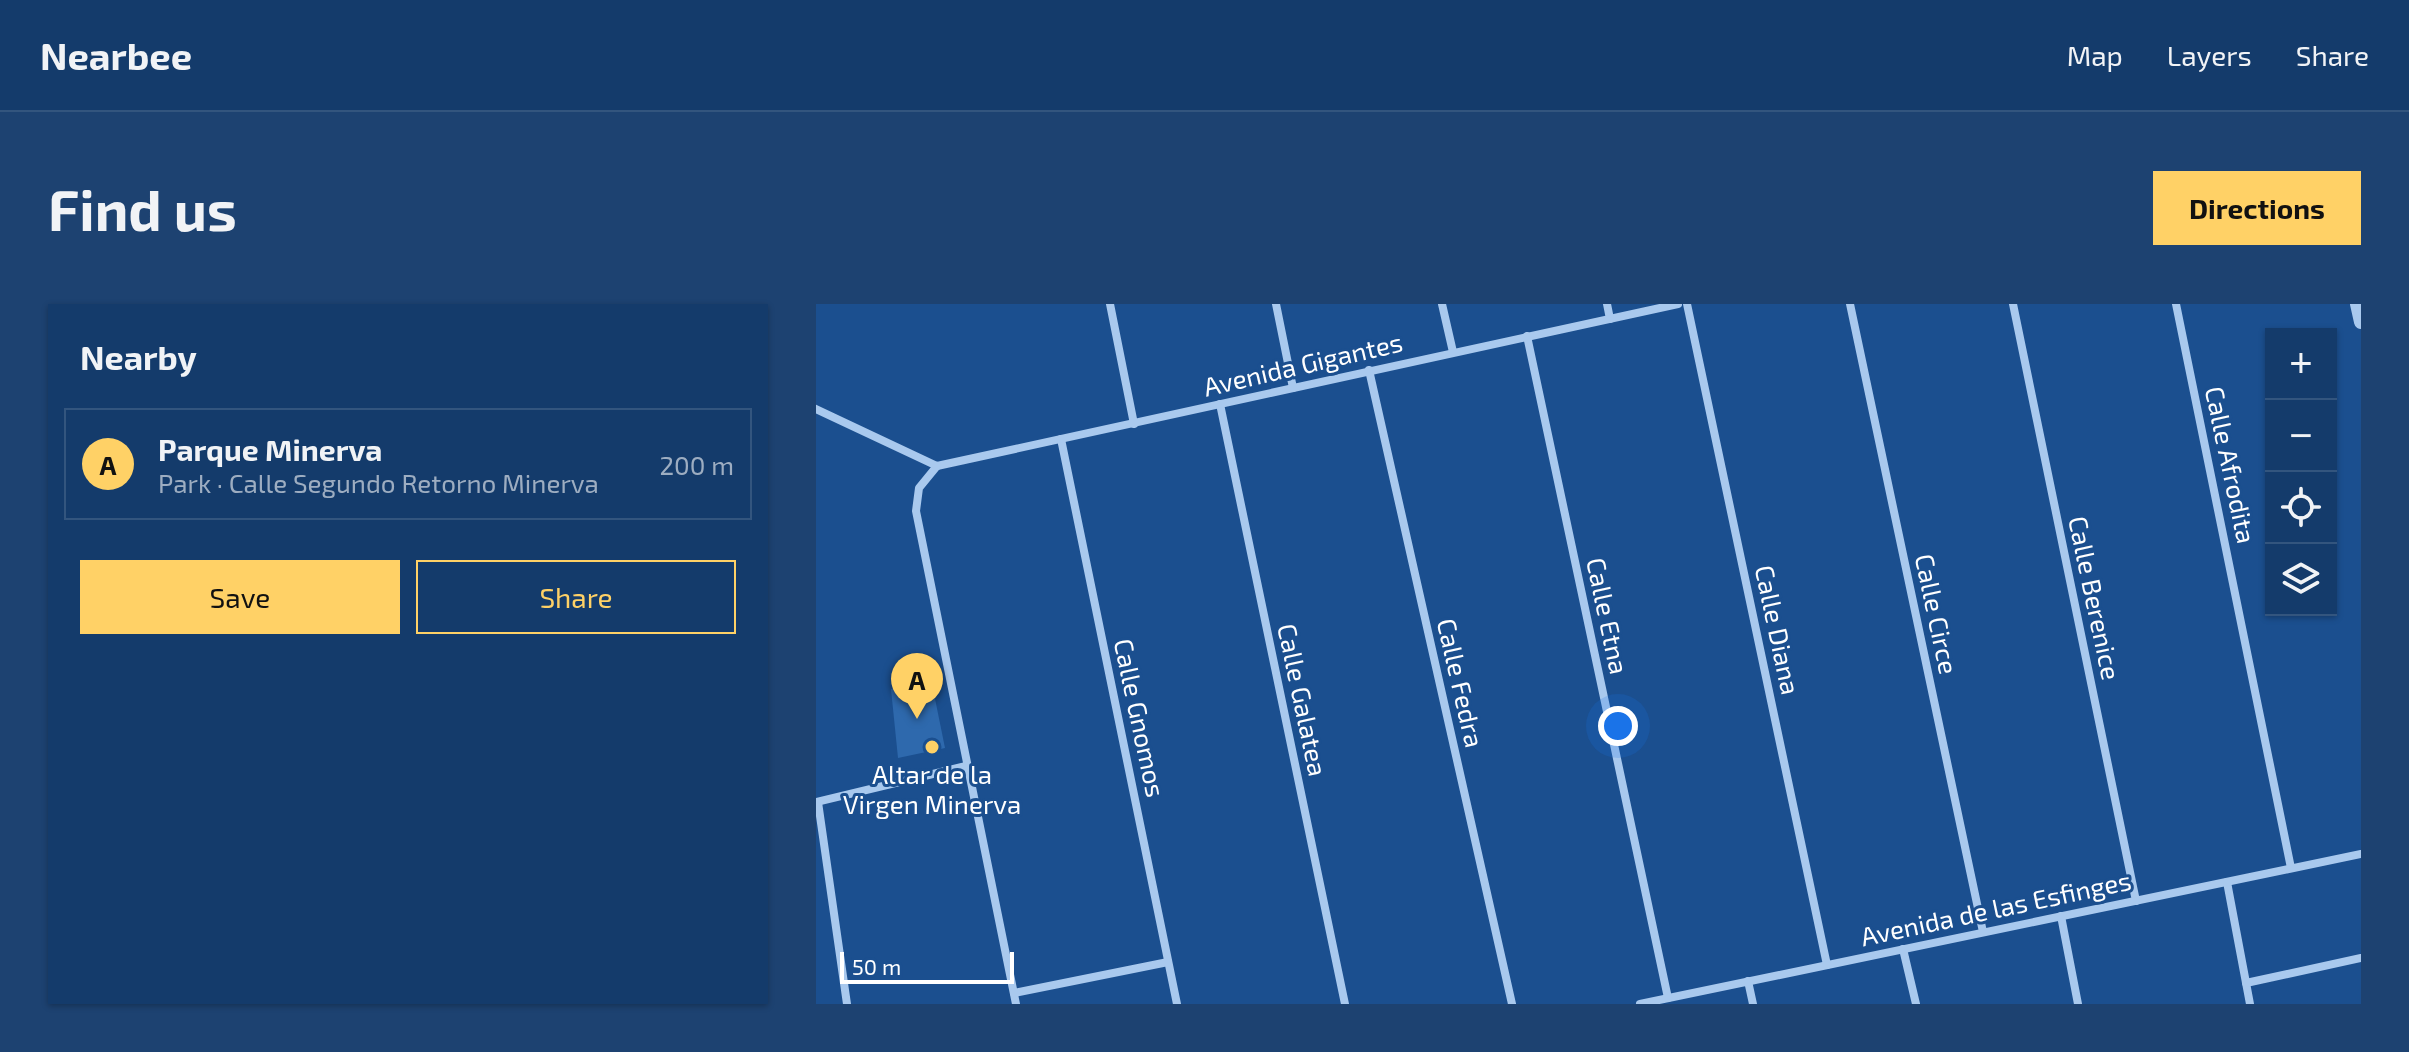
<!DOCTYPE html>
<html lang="en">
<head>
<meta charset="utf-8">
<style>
	:root { --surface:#143b6b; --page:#1d4271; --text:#f1f3f6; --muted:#9dadc1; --line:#33557e; --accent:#ffd166 }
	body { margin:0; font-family:"Exo 2",sans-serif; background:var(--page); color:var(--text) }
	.controls { position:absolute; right:24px; top:24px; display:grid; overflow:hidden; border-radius:0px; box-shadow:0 2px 6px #0004 }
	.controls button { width:72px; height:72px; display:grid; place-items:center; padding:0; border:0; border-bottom:2px solid var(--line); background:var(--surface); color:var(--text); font:40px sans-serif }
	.scale { position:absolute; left:24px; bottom:20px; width:174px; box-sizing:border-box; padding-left:8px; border:4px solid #fff; border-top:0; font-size:22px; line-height:28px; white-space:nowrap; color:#fff; -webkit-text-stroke:6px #1b4f8f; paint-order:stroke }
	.you { position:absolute; left:802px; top:422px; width:28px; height:28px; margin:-20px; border:6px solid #fff; border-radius:50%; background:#1a73e8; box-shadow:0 0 0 12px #1a73e833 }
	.badge { display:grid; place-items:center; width:52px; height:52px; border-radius:50%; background:var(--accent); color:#111; font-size:26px; font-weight:700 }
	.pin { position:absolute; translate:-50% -66px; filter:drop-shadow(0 2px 4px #0008) }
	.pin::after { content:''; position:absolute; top:42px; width:28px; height:24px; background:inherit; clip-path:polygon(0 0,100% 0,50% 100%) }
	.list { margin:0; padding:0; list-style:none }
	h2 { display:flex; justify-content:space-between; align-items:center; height:104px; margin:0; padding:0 32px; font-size:34px }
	h2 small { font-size:26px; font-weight:400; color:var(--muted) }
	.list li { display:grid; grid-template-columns:52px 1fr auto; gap:24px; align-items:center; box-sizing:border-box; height:112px; margin:0 16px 16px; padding:0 16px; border:2px solid var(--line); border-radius:0px }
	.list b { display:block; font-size:30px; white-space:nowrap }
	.list p { margin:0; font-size:26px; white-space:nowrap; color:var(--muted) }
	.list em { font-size:26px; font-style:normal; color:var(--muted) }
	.actions { display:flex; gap:16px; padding:24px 32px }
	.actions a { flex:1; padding:18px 0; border:2px solid var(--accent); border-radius:0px; text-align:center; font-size:28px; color:var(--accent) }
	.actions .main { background:var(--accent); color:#111 }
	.icon { flex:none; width:44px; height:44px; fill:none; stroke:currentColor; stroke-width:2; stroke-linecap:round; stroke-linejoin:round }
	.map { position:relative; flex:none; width:1545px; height:700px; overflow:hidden; border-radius:0px }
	header { display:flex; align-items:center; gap:48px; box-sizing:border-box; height:112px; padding:0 40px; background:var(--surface); border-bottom:2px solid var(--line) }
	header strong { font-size:38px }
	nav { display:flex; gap:44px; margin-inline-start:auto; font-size:28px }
	.intro { display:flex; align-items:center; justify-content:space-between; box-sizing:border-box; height:192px; padding:0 48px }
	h1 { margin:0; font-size:56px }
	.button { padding:20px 36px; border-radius:0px; background:var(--accent); color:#111; font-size:28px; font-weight:700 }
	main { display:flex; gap:48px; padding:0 48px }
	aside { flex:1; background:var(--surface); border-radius:0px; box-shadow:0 2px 6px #0004 }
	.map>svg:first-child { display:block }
	.green { fill:#2e69ad }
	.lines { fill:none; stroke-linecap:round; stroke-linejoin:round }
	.minor { stroke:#a9c9ee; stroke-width:8 }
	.tertiary { stroke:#a9c9ee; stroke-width:14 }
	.poi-dot { fill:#ffd166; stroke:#1b4f8f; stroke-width:3 }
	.labels { text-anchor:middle; stroke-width:6; stroke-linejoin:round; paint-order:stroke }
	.street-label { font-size:26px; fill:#fff; stroke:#1b4f8f }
	.poi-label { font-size:26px; fill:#fff; stroke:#1b4f8f }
</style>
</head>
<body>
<header>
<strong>Nearbee</strong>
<nav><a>Map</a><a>Layers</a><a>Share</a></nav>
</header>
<div class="intro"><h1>Find us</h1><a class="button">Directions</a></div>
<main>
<aside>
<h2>Nearby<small></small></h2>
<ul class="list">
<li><span class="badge">A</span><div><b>Parque Minerva</b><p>Park · Calle Segundo Retorno Minerva</p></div><em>200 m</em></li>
</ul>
<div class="actions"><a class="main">Save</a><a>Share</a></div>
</aside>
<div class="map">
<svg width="1545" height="700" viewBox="0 0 1545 700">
	<rect width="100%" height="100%" fill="#1b4f8f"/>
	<polygon class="green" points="116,380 129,444 82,454 75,385"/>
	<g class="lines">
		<g class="minor">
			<polyline points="294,0 318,120"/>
			<polyline points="460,0 477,84"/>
			<polyline points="626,0 637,48"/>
			<polyline points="791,0 794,15"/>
			<polyline points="871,0 1011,661"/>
			<polyline points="1034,0 1167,628"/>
			<polyline points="1197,0 1320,597"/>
			<polyline points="1360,0 1475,564"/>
			<polyline points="711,32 852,694"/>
			<polyline points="553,66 696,700"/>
			<polyline points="404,100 529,700"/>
			<polyline points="0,105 121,162"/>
			<polyline points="245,135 361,700"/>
			<polyline points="121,162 862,0"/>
			<polyline points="121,162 103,184 100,207 200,700"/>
			<polyline points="0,498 150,462"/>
			<polyline points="2,498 31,700"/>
			<polyline points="1411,578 1434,700"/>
			<polyline points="1245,612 1262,700"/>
			<polyline points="1087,645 1100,700"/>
			<polyline points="932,677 937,700"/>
			<polyline points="1430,679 1545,654"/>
			<polyline points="198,689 352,658"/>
			<polyline points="824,700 1545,550"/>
		</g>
		<polyline class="tertiary" points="1541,0 1545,18"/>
	</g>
	<circle class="poi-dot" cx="116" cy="443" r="8"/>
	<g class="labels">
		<g class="street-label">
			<text transform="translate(487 61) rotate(-13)" y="9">Avenida Gigantes</text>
			<text transform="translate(1414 161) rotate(78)" y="9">Calle Afrodita</text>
			<text transform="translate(1278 294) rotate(78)" y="9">Calle Berenice</text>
			<text transform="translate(1120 310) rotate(78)" y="9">Calle Circe</text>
			<text transform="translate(791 312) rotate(78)" y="9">Calle Etna</text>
			<text transform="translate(961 326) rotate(78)" y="9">Calle Diana</text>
			<text transform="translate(644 379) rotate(77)" y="9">Calle Fedra</text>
			<text transform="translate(486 396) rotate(78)" y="9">Calle Galatea</text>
			<text transform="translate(323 414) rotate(78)" y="9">Calle Gnomos</text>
			<text transform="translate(1180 605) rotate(-12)" y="9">Avenida de las Esfinges</text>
		</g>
		<g class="poi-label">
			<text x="116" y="480">Altar de la<tspan x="116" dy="30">Virgen Minerva</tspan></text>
		</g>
	</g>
</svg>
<div class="controls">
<button>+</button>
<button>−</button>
<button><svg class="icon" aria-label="locate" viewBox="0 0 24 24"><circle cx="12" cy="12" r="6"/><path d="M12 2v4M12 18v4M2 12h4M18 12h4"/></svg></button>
<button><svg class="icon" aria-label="layers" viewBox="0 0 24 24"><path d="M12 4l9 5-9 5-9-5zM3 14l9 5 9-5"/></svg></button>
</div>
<div class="scale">50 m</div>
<div class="you"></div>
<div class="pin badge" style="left:101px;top:415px">A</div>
</div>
</main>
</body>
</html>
